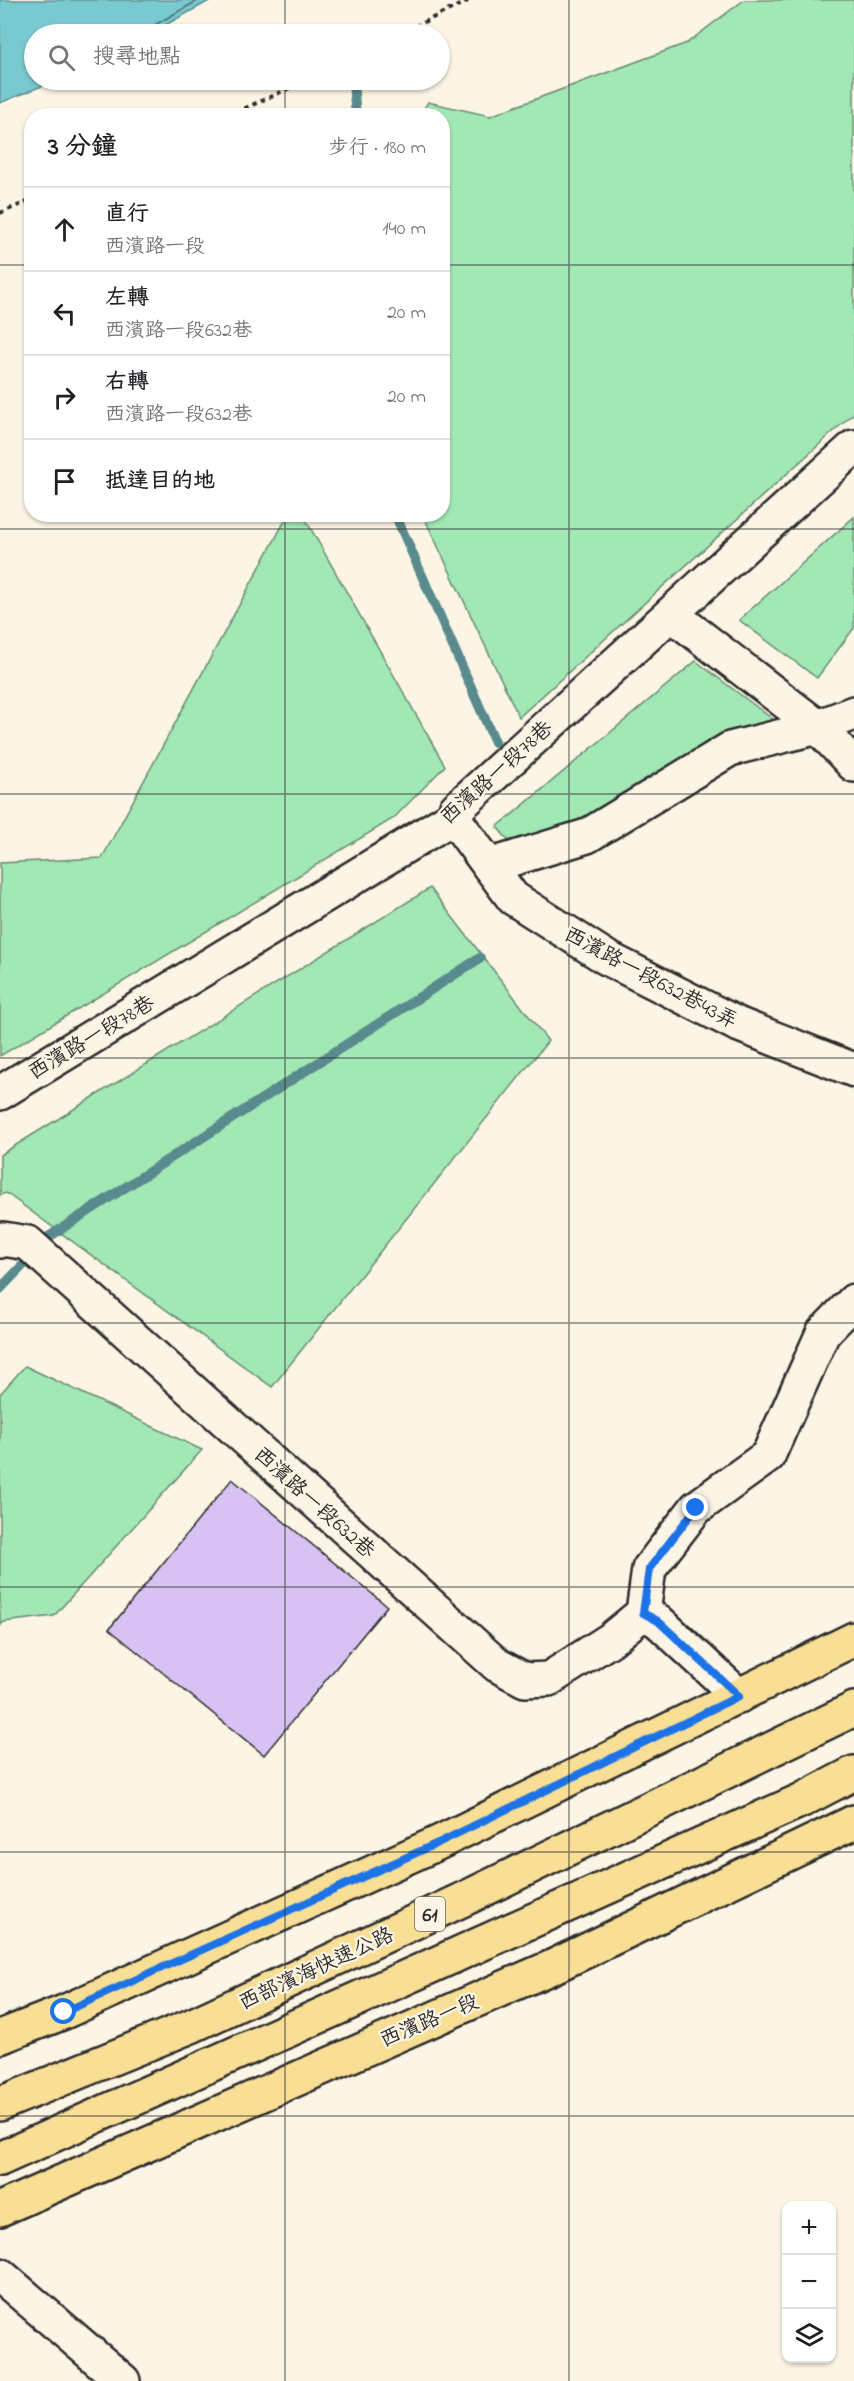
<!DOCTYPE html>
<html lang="zh-TW">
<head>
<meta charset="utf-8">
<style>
	:root { --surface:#fff; --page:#f6f6f6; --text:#202124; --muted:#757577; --line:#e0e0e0 }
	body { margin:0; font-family:"Indie Flower","LXGW WenKai TC",sans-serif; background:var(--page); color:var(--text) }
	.controls { position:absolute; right:18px; bottom:18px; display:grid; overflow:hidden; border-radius:12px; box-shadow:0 2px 4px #0004 }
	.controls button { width:54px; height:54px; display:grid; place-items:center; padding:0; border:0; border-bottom:2px solid var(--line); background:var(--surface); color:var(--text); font:30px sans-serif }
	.stop { position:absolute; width:18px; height:18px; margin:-14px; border:4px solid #1a73e8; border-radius:50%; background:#fff }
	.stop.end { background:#1a73e8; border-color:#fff; box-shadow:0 2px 6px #0008 }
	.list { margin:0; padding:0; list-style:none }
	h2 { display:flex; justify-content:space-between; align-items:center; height:78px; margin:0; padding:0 24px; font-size:26px }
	h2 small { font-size:20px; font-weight:400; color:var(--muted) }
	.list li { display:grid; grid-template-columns:39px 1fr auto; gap:18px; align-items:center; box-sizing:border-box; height:84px; padding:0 24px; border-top:2px solid var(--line) }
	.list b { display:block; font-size:22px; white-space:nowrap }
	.list p { margin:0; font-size:20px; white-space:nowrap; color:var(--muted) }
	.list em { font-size:20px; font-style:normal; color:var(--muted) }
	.icon { flex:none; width:33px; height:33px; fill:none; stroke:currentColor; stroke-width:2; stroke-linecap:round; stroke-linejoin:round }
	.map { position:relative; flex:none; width:854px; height:2381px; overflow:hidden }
	.search { position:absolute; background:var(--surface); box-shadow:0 2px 4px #0004; left:24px; top:24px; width:426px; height:66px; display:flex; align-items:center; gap:15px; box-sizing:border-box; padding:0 21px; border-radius:33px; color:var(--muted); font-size:22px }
	.panel { position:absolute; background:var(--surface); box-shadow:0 2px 4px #0004; left:24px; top:108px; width:426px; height:414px; border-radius:24px }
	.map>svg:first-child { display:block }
	.green { fill:#a2e8b5; stroke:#668a70; stroke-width:1.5 }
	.water { fill:#78c9d0; stroke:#598a8e; stroke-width:1.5 }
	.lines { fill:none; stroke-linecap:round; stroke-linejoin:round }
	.shore { stroke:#4a6a6d; stroke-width:1.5 }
	.stream { stroke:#598a8e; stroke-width:10 }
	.building { fill:#d8c2f3; stroke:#2b2b2b; stroke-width:1.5 }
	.minor-casing { stroke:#2b2b2b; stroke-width:38 }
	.major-casing { stroke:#2b2b2b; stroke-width:38 }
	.highway-casing { stroke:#2b2b2b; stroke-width:38 }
	.path { stroke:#2b2b2b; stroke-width:4; stroke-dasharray:4.5 4.5; stroke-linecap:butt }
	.minor { stroke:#fcf5e5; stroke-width:33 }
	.major { stroke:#f9df96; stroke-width:33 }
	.highway { stroke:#f9df96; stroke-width:33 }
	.route { stroke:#1a73e8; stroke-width:8 }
	.grid { fill:none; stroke:#2b2b2b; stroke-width:1.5; stroke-opacity:0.55 }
	.labels { text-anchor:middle; stroke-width:4.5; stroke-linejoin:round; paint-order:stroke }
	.shield { fill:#fcf5e5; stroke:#6a6863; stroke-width:1.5 }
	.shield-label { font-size:20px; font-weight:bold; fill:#2b2b2b }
	.street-label { font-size:21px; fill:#2b2b2b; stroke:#fcf5e5 }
</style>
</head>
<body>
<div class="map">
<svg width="854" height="2381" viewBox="0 0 854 2381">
	<rect width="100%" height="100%" fill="#fcf5e5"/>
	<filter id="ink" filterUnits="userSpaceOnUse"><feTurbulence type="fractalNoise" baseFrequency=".0167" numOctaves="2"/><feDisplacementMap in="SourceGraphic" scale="12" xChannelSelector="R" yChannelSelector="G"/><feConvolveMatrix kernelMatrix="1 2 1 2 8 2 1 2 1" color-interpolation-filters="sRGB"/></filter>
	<g filter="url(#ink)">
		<g class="green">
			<polygon points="744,0 854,0 854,413 519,717 423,515 442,514 442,116 420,115 428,102 490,116 687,43"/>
			<polygon points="288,515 303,515 445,766 394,818 0,1056 0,863 102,858"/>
			<polygon points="854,517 854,628 817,678 739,620"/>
			<polygon points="696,661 779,724 725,735 566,829 513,846 497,827"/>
			<polygon points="430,888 548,1041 272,1387 6,1193 0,1195 0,1155"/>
			<polygon points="25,1366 202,1450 54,1616 4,1622 0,1626 0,1394"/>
		</g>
		<polygon class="water" points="0,0 211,0 149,34 34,34 34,80 57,80 0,103"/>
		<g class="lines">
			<polyline class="shore" points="148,34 151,27 199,0"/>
			<g class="stream">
				<polyline points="353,82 356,116"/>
				<polyline points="395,514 495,742"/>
				<polyline points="47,1238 480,958"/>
				<polyline points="0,1289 27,1261"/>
			</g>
		</g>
		<polygon class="building" points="232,1479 387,1606 264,1755 109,1629"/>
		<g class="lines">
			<g class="minor-casing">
				<g id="minor">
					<polyline points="671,614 818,727 854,765"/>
					<polyline points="453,817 513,898 607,958 737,1024 854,1070"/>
					<polyline points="489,866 587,836 730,749 818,727 854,713"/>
					<polyline points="0,1093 453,817 456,809 854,447"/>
					<polyline points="0,1241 3,1239 28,1243 497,1665 525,1680 549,1679 610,1640 643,1613 658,1621 739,1696"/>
					<polyline points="643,1613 649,1569 696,1508 768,1456 823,1333 854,1301"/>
					<polyline points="0,2275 123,2381"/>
				</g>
			</g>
			<g class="major-casing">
				<g id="major">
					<polyline points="0,2037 64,2012 438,1843 854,1639"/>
					<polyline points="0,2209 552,1967 854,1822"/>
				</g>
			</g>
			<g class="highway-casing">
				<g id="highway">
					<polyline points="0,2104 191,2026 470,1896 854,1709"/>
					<polyline points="0,2159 802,1800 854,1773"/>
				</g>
			</g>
			<g class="path">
				<polyline points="399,34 470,0"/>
				<polyline points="228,116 307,80"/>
				<polyline points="0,213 32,200"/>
			</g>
			<use href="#minor" class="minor"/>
			<use href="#major" class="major"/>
			<use href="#highway" class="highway"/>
		</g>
	</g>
	<g class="lines" filter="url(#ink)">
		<polyline class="route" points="64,2012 438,1843 739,1696 658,1621 643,1613 649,1569 696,1508"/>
	</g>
	<path class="grid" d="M285 0V34M569 0V2381M285 80V116M0 265H32M442 265H854M285 514V2381M0 529H854M0 794H854M0 1058H854M0 1323H854M0 1587H854M0 1852H854M0 2116H854"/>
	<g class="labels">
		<rect class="shield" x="415" y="1897" width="30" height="34" rx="4.5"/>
		<g class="shield-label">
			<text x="430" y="1921">61</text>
		</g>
		<g class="street-label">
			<text transform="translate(496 772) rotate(-42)" y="7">西濱路一段78巷</text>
			<text transform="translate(651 977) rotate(28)" y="7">西濱路一段632巷43弄</text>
			<text transform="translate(91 1037) rotate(-31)" y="7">西濱路一段78巷</text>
			<text transform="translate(315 1502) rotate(42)" y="7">西濱路一段632巷</text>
			<text transform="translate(316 1968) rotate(-25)" y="7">西部濱海快速公路</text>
			<text transform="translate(429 2020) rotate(-23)" y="7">西濱路一段</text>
		</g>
	</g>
</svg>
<div class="controls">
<button>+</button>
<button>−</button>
<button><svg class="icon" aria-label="layers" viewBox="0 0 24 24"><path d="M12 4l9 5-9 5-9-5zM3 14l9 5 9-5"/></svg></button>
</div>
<div class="stop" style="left:64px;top:2012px"></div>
<div class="stop end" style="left:696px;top:1508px"></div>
<div class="search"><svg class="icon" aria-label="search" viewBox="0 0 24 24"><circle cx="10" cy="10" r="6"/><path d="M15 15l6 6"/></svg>搜尋地點</div>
<section class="panel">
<h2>3 分鐘<small>步行 · 180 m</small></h2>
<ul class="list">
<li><svg class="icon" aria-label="ahead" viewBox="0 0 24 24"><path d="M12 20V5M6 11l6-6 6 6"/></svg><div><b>直行</b><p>西濱路一段</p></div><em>140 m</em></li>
<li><svg class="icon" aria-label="left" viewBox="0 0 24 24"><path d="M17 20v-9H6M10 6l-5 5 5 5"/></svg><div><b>左轉</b><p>西濱路一段632巷</p></div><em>20 m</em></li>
<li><svg class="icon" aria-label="right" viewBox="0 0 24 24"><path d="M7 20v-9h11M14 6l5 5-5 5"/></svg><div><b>右轉</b><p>西濱路一段632巷</p></div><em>20 m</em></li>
<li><svg class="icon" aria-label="arrive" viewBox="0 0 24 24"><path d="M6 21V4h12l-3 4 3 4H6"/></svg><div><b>抵達目的地</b></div></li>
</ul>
</section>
</div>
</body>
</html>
